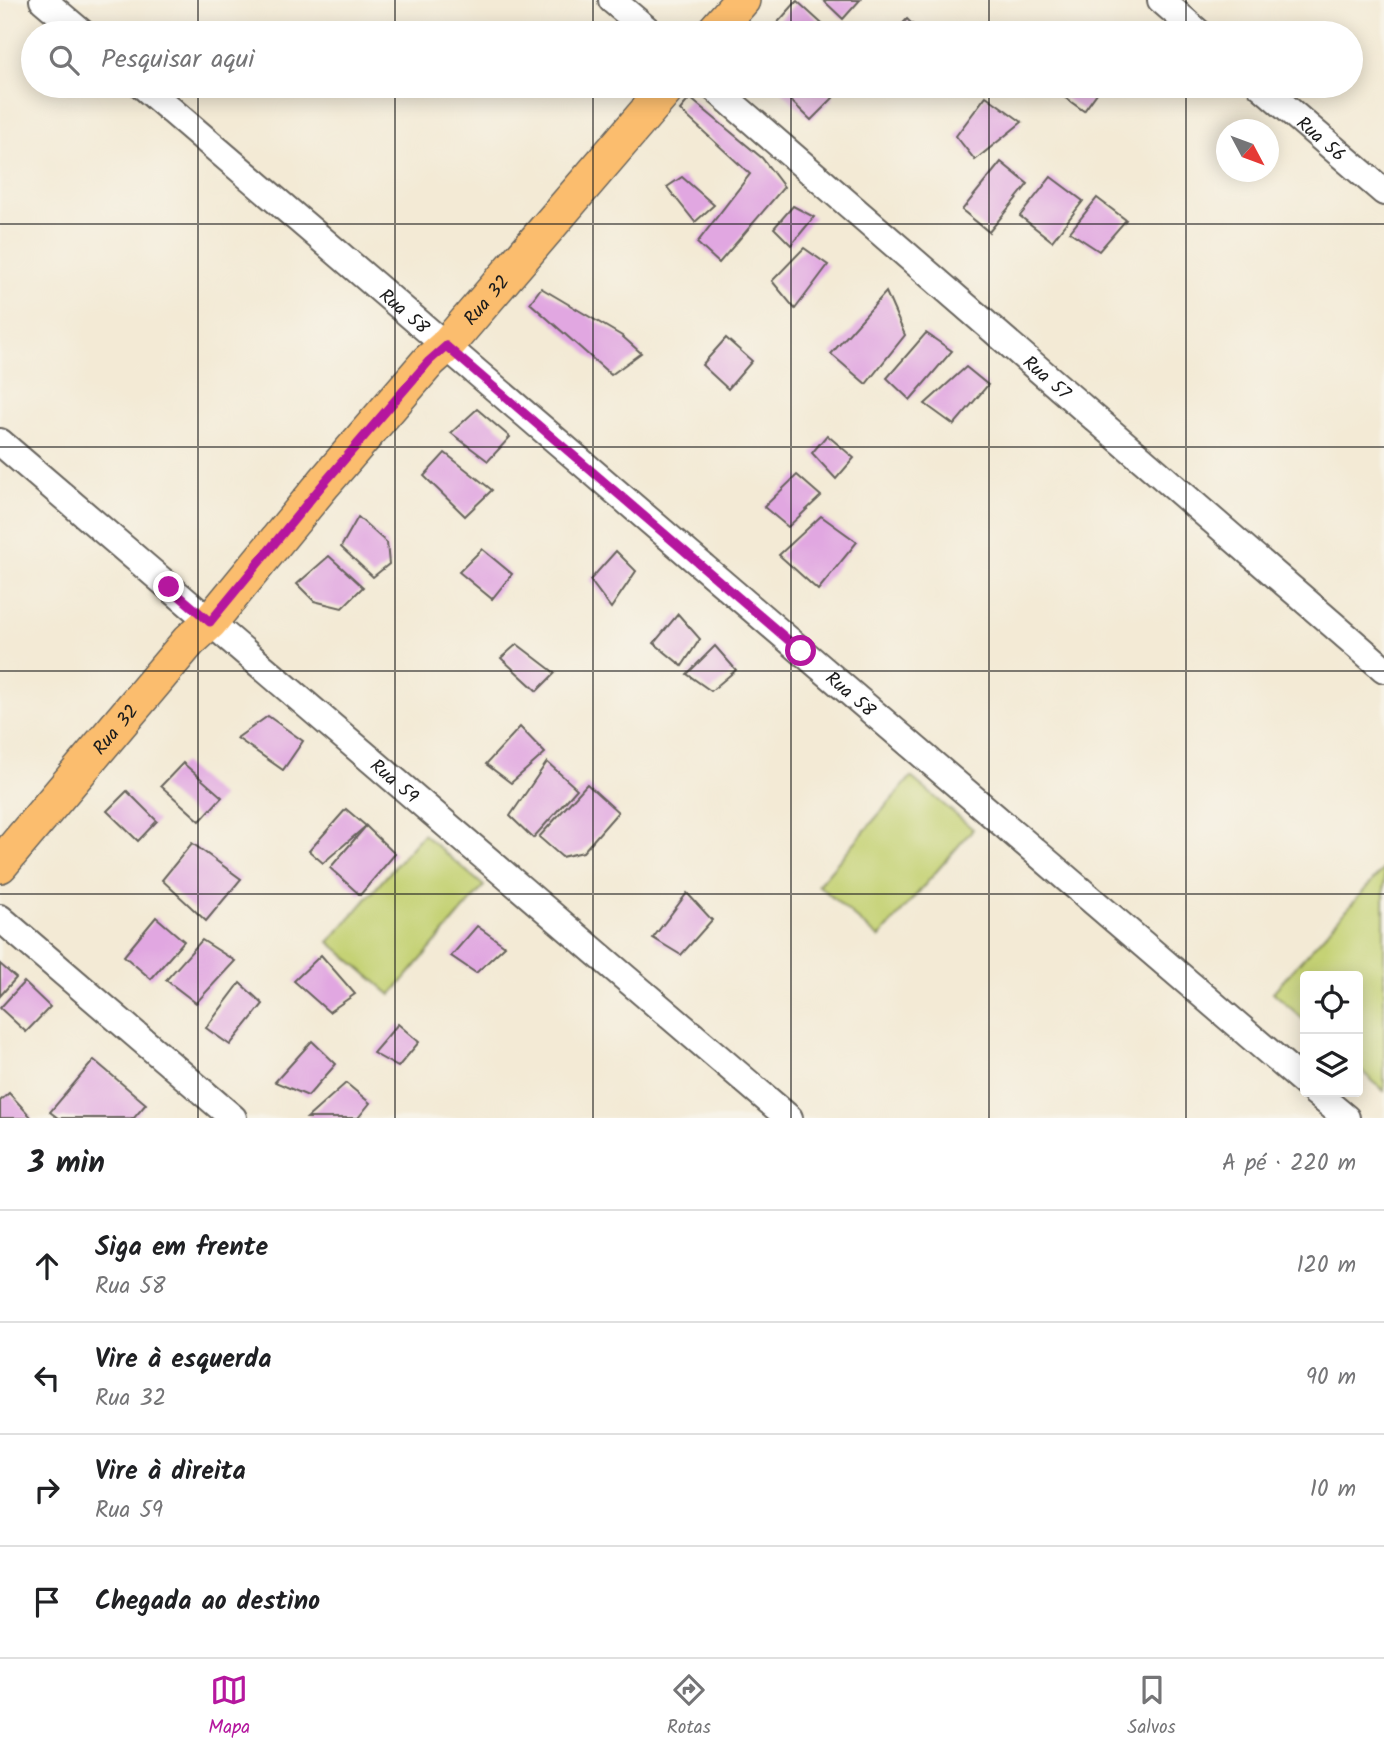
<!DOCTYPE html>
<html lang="pt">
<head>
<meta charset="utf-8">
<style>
	:root { --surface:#fff; --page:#f2f2f2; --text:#202124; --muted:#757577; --line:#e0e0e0; --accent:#b5179e }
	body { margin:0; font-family:Kalam,sans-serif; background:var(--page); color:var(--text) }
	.controls { position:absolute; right:21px; bottom:21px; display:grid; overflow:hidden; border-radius:7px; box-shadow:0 4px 18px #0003 }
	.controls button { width:63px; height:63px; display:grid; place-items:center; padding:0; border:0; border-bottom:2px solid var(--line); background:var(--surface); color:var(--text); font:35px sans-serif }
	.compass { position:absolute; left:1216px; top:119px; width:63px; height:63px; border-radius:50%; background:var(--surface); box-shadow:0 4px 18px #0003; rotate:131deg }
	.stop { position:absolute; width:21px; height:21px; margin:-16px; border:5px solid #b5179e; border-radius:50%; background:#fff }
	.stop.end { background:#b5179e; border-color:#fff; box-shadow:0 2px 7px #0008 }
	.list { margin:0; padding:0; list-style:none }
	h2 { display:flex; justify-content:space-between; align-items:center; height:91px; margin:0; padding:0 28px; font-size:30px }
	h2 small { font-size:23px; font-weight:400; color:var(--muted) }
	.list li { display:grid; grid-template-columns:46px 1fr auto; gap:21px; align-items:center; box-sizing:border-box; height:112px; padding:0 28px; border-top:2px solid var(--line) }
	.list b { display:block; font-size:26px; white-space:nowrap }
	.list p { margin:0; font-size:23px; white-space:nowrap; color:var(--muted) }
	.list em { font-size:23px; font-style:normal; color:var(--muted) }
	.icon { flex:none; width:38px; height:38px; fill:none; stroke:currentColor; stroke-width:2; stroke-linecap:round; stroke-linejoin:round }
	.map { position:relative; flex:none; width:1384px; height:1118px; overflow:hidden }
	.search { position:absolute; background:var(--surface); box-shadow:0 4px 18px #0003; left:21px; right:21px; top:21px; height:77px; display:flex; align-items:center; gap:18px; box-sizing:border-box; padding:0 24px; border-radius:38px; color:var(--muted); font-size:26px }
	.sheet { height:539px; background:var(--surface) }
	nav { display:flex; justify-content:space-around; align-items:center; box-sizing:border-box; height:98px; border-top:2px solid var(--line); background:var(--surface); font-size:19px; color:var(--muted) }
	nav a { display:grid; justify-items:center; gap:4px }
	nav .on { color:var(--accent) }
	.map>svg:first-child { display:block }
	.green { fill:#c5d274; stroke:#707748; stroke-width:2 }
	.building { fill:#e1a7e1 }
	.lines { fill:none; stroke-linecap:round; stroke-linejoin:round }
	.minor-casing { stroke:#67645d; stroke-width:30 }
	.major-casing { stroke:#67645d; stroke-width:38 }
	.minor { stroke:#fff; stroke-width:26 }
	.major { stroke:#fbbd6e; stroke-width:35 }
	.route { stroke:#b5179e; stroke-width:9 }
	.grid { fill:none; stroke:#1c1c1c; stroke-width:2; stroke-opacity:0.55 }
	.labels { text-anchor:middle; stroke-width:5; stroke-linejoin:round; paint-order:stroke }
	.street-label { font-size:19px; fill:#1c1c1c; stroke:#f7f3e8 }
</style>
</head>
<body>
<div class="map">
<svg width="1384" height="1118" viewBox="0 0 1384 1118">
	<rect width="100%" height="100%" fill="#f7f3e8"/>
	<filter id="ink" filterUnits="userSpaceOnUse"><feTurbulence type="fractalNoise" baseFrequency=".0143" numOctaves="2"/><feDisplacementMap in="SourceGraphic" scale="14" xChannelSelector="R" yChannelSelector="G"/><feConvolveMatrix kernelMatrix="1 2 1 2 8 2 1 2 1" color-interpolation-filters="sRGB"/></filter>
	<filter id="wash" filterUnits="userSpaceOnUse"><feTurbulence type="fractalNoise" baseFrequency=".00686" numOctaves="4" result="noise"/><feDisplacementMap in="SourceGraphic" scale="28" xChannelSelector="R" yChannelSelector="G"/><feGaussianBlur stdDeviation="1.57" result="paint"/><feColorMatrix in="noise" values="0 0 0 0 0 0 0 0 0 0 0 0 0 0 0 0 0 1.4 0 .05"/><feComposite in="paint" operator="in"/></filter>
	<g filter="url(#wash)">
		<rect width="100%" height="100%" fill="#f3ead5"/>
		<g class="green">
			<polygon points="911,777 973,829 879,938 818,885"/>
			<polygon points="423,834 484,886 391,995 329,942"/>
			<polygon points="1384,868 1384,1091 1358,1068 1358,976 1305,976 1305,1021 1273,992"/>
		</g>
		<g id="blocks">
			<g class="building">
				<polygon points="823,0 860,0 843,19"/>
				<polygon points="797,1 832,33 774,33 771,30"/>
				<polygon points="907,19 918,30 915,33 894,33"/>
				<polygon points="791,86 821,86 833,98 811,120 783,93"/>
				<polygon points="1073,86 1102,86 1084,111 1064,97"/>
				<polygon points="986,96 1022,122 975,160 956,136"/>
				<polygon points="690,98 762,158 784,187 719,263 697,243 750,174 680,110"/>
				<polygon points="1001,162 1028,184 989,232 962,210"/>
				<polygon points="682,177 714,205 695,222 667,187"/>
				<polygon points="1051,177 1083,201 1052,241 1020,216"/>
				<polygon points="1097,198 1126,220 1099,251 1070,232"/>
				<polygon points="793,206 814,217 791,245 774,228"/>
				<polygon points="804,248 828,265 795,309 772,281"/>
				<polygon points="541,288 622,336 641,353 611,375 530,303"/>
				<polygon points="886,292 905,335 866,384 831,354"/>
				<polygon points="926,333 952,351 910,400 887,378"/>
				<polygon points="726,338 752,361 728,389 702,365"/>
				<polygon points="966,367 988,385 954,425 925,404"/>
				<polygon points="477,409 510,437 488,461 451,433"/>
				<polygon points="827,435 854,458 836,479 812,453"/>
				<polygon points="445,453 492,490 465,516 424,476"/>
				<polygon points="797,475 821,496 788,527 764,507"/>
				<polygon points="821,516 857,542 818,590 779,555"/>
				<polygon points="358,517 387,543 389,564 373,577 341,547"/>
				<polygon points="482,549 512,574 492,599 459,572"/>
				<polygon points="616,551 636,571 611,608 590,580"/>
				<polygon points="329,556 363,587 342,608 314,601 297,584"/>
				<polygon points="678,614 700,639 682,666 654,643"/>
				<polygon points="517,644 555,673 537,691 501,658"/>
				<polygon points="715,646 736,670 711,691 687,674"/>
				<polygon points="268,716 303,741 283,770 237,738"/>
				<polygon points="520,727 545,753 511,783 486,764"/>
				<polygon points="547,762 577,789 533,838 510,816"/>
				<polygon points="183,763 222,797 200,821 161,786"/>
				<polygon points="587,784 618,812 583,852 562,857 539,837"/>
				<polygon points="127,791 157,821 138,841 107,811"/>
				<polygon points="346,809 366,826 323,863 309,851"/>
				<polygon points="366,826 395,854 360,895 330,868"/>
				<polygon points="192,843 241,879 206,921 162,880"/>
				<polygon points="687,893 712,920 681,955 653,938"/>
				<polygon points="156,917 184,941 151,979 124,956"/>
				<polygon points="477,926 505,946 476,973 451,956"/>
				<polygon points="202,940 235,961 196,1003 166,980"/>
				<polygon points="321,955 355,994 329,1012 294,981"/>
				<polygon points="0,964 16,978 0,996"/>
				<polygon points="24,982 50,1007 26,1032 0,1008"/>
				<polygon points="240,983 263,1004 230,1045 206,1028"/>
				<polygon points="398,1024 419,1042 398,1067 373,1053"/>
				<polygon points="312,1041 336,1064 308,1096 275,1082"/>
				<polygon points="94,1060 146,1104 134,1118 58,1118 50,1112"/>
				<polygon points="346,1083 370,1103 358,1118 307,1118"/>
				<polygon points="9,1093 32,1118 0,1118 0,1101"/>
			</g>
		</g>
	</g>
	<g filter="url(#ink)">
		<use href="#blocks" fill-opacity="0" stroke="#67645d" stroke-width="2"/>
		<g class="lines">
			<g class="minor-casing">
				<g id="minor">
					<polyline points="43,0 82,33"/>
					<polyline points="612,0 651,33"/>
					<polyline points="1161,0 1199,33"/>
					<path id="s1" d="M143 86 1305 1083"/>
					<path id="s2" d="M712 86 1384 669"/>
					<path id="s3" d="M1261 86 1384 192"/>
					<path id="s4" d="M0 442 789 1118"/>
					<polyline points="0,918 233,1118"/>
					<polyline points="1315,1092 1346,1118"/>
				</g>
			</g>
			<g class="major-casing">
				<g id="major">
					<polyline points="713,33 742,0"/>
					<path id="s5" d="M0 865 189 641 210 622 324 483 429 361 446 346 669 86"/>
				</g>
			</g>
			<use href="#minor" class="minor"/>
			<use href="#major" class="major"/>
		</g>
	</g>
	<g class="lines" filter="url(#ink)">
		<polyline class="route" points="169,587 210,622 324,483 429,361 446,346 801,651"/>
	</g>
	<path class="grid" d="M198 0V33M395 0V33M593 0V33M791 0V33M989 0V33M1186 0V33M198 86V1118M395 86V1118M593 86V1118M791 86V1118M989 86V1118M1186 86V1118M0 224H1384M0 447H1384M0 671H1384M0 894H1384"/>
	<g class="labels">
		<g class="street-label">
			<text dy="7" stroke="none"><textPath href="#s3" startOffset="80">Rua 56</textPath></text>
			<text dy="7" stroke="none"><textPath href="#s5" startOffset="746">Rua 32</textPath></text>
			<text dy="7" stroke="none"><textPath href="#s1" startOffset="345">Rua 58</textPath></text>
			<text dy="7" stroke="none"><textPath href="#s2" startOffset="444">Rua 57</textPath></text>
			<text dy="7" stroke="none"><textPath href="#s1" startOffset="933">Rua 58</textPath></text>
			<text dy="7" stroke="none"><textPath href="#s5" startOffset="178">Rua 32</textPath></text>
			<text dy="7" stroke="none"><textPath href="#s4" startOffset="520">Rua 59</textPath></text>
		</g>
	</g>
</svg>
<div class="controls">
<button><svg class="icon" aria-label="locate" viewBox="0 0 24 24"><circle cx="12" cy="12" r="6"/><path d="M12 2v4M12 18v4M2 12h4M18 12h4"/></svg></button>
<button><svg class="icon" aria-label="layers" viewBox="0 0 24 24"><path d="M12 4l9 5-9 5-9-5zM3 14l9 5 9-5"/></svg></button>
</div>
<svg class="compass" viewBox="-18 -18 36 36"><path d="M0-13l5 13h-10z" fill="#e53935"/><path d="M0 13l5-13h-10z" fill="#757577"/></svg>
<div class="stop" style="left:801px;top:651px"></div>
<div class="stop end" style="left:169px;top:587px"></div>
<div class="search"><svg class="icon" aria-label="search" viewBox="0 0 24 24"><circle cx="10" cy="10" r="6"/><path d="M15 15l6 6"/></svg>Pesquisar aqui</div>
</div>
<section class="sheet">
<h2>3 min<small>A pé · 220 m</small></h2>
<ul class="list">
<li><svg class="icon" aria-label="ahead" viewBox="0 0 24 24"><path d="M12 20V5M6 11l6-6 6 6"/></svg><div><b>Siga em frente</b><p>Rua 58</p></div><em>120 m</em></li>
<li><svg class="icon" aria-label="left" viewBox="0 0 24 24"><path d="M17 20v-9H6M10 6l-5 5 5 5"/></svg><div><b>Vire à esquerda</b><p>Rua 32</p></div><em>90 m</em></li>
<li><svg class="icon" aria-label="right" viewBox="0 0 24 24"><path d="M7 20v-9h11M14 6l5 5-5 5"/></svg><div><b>Vire à direita</b><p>Rua 59</p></div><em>10 m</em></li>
<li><svg class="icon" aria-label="arrive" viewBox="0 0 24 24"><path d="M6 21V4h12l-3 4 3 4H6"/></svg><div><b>Chegada ao destino</b></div></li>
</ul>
</section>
<nav>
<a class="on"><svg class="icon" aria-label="map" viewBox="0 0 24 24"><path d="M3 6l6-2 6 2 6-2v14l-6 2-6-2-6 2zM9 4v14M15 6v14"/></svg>Mapa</a>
<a><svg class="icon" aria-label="directions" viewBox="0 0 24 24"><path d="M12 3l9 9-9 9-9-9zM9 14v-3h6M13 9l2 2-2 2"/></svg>Rotas</a>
<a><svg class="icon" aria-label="saved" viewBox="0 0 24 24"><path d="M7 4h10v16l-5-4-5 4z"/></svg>Salvos</a>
</nav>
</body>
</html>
